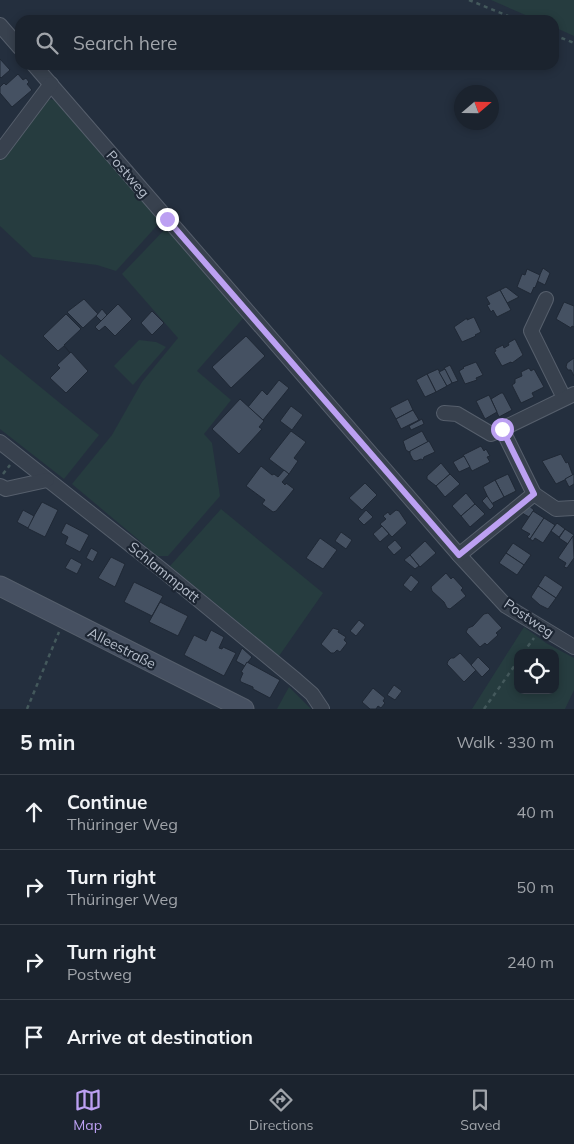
<!DOCTYPE html>
<html lang="en">
<head>
<meta charset="utf-8">
<style>
	:root { --surface:#1b232e; --page:#242b36; --text:#f1f3f6; --muted:#a0a4aa; --line:#39404a; --accent:#bca0f2 }
	body { margin:0; font-family:Mulish,sans-serif; background:var(--page); color:var(--text) }
	.controls { position:absolute; right:15px; bottom:15px; display:grid; overflow:hidden; border-radius:10px; box-shadow:0 2px 8px #0003 }
	.controls button { width:45px; height:45px; display:grid; place-items:center; padding:0; border:0; border-bottom:1px solid var(--line); background:var(--surface); color:var(--text); font:25px sans-serif }
	.compass { position:absolute; left:454px; top:85px; width:45px; height:45px; border-radius:50%; background:var(--surface); box-shadow:0 2px 8px #0003; rotate:70deg }
	.stop { position:absolute; width:15px; height:15px; margin:-11px; border:4px solid #bca0f2; border-radius:50%; background:#fff }
	.stop.end { background:#bca0f2; border-color:#fff; box-shadow:0 1px 5px #0008 }
	.list { margin:0; padding:0; list-style:none }
	h2 { display:flex; justify-content:space-between; align-items:center; height:65px; margin:0; padding:0 20px; font-size:21px }
	h2 small { font-size:16px; font-weight:400; color:var(--muted) }
	.list li { display:grid; grid-template-columns:32px 1fr auto; gap:15px; align-items:center; box-sizing:border-box; height:75px; padding:0 20px; border-top:1px solid var(--line) }
	.list b { display:block; font-size:19px; white-space:nowrap }
	.list p { margin:0; font-size:16px; white-space:nowrap; color:var(--muted) }
	.list em { font-size:16px; font-style:normal; color:var(--muted) }
	.icon { flex:none; width:28px; height:28px; fill:none; stroke:currentColor; stroke-width:2; stroke-linecap:round; stroke-linejoin:round }
	.map { position:relative; flex:none; width:574px; height:709px; overflow:hidden }
	.search { position:absolute; background:var(--surface); box-shadow:0 2px 8px #0003; left:15px; right:15px; top:15px; height:55px; display:flex; align-items:center; gap:12px; box-sizing:border-box; padding:0 18px; border-radius:15px; color:var(--muted); font-size:19px }
	.sheet { height:365px; background:var(--surface) }
	nav { display:flex; justify-content:space-around; align-items:center; box-sizing:border-box; height:70px; border-top:1px solid var(--line); background:var(--surface); font-size:14px; color:var(--muted) }
	nav a { display:grid; justify-items:center; gap:2px }
	nav .on { color:var(--accent) }
	.map>svg:first-child { display:block }
	.green { fill:#263c3f; fill-rule:evenodd }
	.building { fill:#455162; stroke:#1f2835 }
	.lines { fill:none; stroke-linecap:round; stroke-linejoin:round }
	.street-casing { stroke:#565f6c; stroke-width:16 }
	.secondary-casing { stroke:#565f6c; stroke-width:21 }
	.path { stroke:#44595c; stroke-width:2.5; stroke-dasharray:4 4; stroke-linecap:butt }
	.street { stroke:#38414e; stroke-width:14 }
	.secondary { stroke:#465061; stroke-width:19 }
	.route { stroke:#bca0f2; stroke-width:6 }
	.labels { text-anchor:middle; stroke-width:4.5; stroke-linejoin:round; paint-order:stroke }
	.street-label { font-size:14px; fill:#b4bcc9; stroke:#1d2633 }
</style>
</head>
<body>
<div class="map">
<svg width="574" height="709" viewBox="0 0 574 709">
	<rect width="100%" height="100%" fill="#242f3e"/>
	<g class="green">
		<polygon points="491,0 574,0 574,36 554,27 554,20 537,20"/>
		<polygon points="46,99 58,100 161,221 116,271 97,265 33,257 0,226 0,158"/>
		<polygon points="168,226 245,316 197,371 231,400 204,434 212,443 220,496 168,556 156,556 140,541 72,484 112,435 142,382 178,338 122,274"/>
		<polygon points="139,340 156,342 166,347 133,385 114,366"/>
		<polygon points="0,354 99,435 64,479 0,429"/>
		<polygon points="221,509 323,593 279,656 170,566"/>
		<path d="M524 627 546 643 574 658V690L565 709H472ZM518 653H555V690H518Z"/>
		<polygon points="289,687 311,709 277,709"/>
	</g>
	<g class="building">
		<polygon points="0,59 10,70 1,78 0,77"/>
		<polygon points="18,74 23,80 26,78 29,82 27,84 32,90 12,107 0,93 0,87 4,83 6,85"/>
		<polygon points="543,268 550,273 545,285 537,281"/>
		<polygon points="527,269 540,275 535,288 534,287 531,294 517,287 522,274 525,275"/>
		<polygon points="506,287 519,297 507,303 500,290"/>
		<polygon points="500,290 511,310 497,317 493,310 491,312 487,305 490,304 486,297"/>
		<polygon points="84,299 98,314 83,328 67,312"/>
		<polygon points="564,302 574,306 574,327 572,326 571,328 556,319"/>
		<polygon points="118,304 132,319 115,336 105,326 99,331 95,327"/>
		<polygon points="102,309 107,315 101,321 96,316"/>
		<polygon points="152,311 164,323 152,335 141,323"/>
		<polygon points="66,314 81,329 64,345 70,353 64,346 58,351 43,336"/>
		<polygon points="474,317 481,332 475,335 476,336 462,342 454,327 467,318 467,320"/>
		<polygon points="246,336 265,356 231,388 212,367"/>
		<polygon points="515,339 523,355 512,363 511,362 502,366 494,352 496,351 495,349 503,345 504,348 509,345 508,343"/>
		<polygon points="71,352 88,371 66,393 50,378 60,368 57,365"/>
		<polygon points="574,358 574,376 571,370 568,370 566,367 567,363"/>
		<polygon points="476,362 483,375 476,378 477,380 465,384 459,371 464,368 463,367"/>
		<polygon points="450,365 458,381 452,383 444,368"/>
		<polygon points="529,368 531,371 534,369 544,387 532,393 534,397 521,403 512,385 515,383 515,379 522,376 521,372"/>
		<polygon points="438,369 447,386 436,392 427,374"/>
		<polygon points="445,369 452,383 447,386 439,372"/>
		<polygon points="427,374 436,392 425,397 416,380"/>
		<polygon points="279,380 289,388 263,420 248,407 262,390 267,395"/>
		<polygon points="501,393 503,393 512,410 499,417 491,399"/>
		<polygon points="489,395 497,412 485,419 476,401"/>
		<polygon points="240,399 264,421 259,427 262,429 239,454 212,429"/>
		<polygon points="408,399 413,410 396,419 390,408"/>
		<polygon points="291,406 303,415 292,430 280,421"/>
		<polygon points="413,410 419,420 401,429 396,419"/>
		<polygon points="422,419 424,424 411,430 409,426"/>
		<polygon points="291,431 306,442 294,458 298,461 289,474 269,459"/>
		<polygon points="422,431 428,442 409,452 406,450 403,441"/>
		<polygon points="429,441 435,452 424,457 423,460 421,459 416,461 413,460 410,454 410,451"/>
		<polygon points="481,446 484,451 486,449 490,456 487,457 490,462 472,471 463,455"/>
		<polygon points="561,454 566,463 568,462 573,476 556,484 542,461"/>
		<polygon points="464,456 470,467 459,472 453,462"/>
		<polygon points="441,463 450,474 436,486 427,479 427,476"/>
		<polygon points="261,466 272,475 274,474 278,477 284,470 289,474 282,482 285,485 286,483 294,489 276,511 273,512 262,504 265,500 246,486"/>
		<polygon points="450,474 460,484 445,497 436,486"/>
		<polygon points="508,474 516,491 504,497 495,480"/>
		<polygon points="574,474 574,484 569,487 565,479"/>
		<polygon points="495,480 504,497 491,504 483,487"/>
		<polygon points="365,483 377,495 362,510 349,498"/>
		<polygon points="466,493 475,504 461,516 452,506"/>
		<polygon points="487,496 494,506 490,510 482,501"/>
		<polygon points="42,502 58,510 45,537 27,528"/>
		<polygon points="475,504 485,514 470,527 461,516"/>
		<polygon points="528,505 534,510 529,517 522,513"/>
		<polygon points="23,510 34,516 28,528 17,522"/>
		<polygon points="366,510 373,517 364,525 358,519"/>
		<polygon points="396,510 399,511 407,523 392,537 380,524 386,519 383,516 388,512 390,515"/>
		<polygon points="533,511 544,518 530,539 527,537 530,534 521,529"/>
		<polygon points="544,518 555,525 543,543 535,538 533,541 530,539"/>
		<polygon points="66,523 89,535 80,552 65,544 68,537 61,533"/>
		<polygon points="557,523 565,529 559,537 551,531"/>
		<polygon points="382,526 389,534 380,542 373,534"/>
		<polygon points="565,529 574,535 568,544 559,538"/>
		<polygon points="341,532 352,540 346,549 335,541"/>
		<polygon points="573,536 574,558 567,568 564,567 566,563 558,558"/>
		<polygon points="320,538 337,550 323,569 306,558"/>
		<polygon points="395,540 402,548 394,555 387,547"/>
		<polygon points="425,541 436,553 420,567 410,555"/>
		<polygon points="513,543 531,555 524,565 506,553"/>
		<polygon points="91,548 98,552 93,562 86,558"/>
		<polygon points="506,553 524,565 517,575 499,563"/>
		<polygon points="410,555 419,566 415,569 404,560"/>
		<polygon points="111,557 125,564 115,587 98,578"/>
		<polygon points="71,558 82,564 77,574 65,568"/>
		<polygon points="446,573 451,579 453,577 463,588 461,590 466,596 450,609 447,608 444,602 432,591 431,587"/>
		<polygon points="411,575 419,582 411,592 403,585"/>
		<polygon points="545,575 563,587 556,598 538,586"/>
		<polygon points="134,582 163,596 152,616 124,602"/>
		<polygon points="538,586 556,598 548,609 540,605 531,597"/>
		<polygon points="160,602 188,616 178,636 149,622"/>
		<polygon points="488,613 502,628 496,633 498,635 487,645 485,643 480,647 466,632 468,628 473,626 484,614"/>
		<polygon points="359,620 365,625 356,636 350,631"/>
		<polygon points="333,628 339,630 338,632 346,637 344,640 347,643 340,652 337,650 334,653 331,653 321,644"/>
		<polygon points="211,630 224,637 219,648 222,649 223,647 236,653 224,676 184,655 194,635 206,641"/>
		<polygon points="242,648 252,657 245,666 236,661"/>
		<polygon points="460,653 476,670 464,682 447,664 448,661 451,658 454,658"/>
		<polygon points="478,657 490,669 482,677 471,665"/>
		<polygon points="247,662 280,680 270,698 253,689 253,687 241,682 240,680 243,673 241,672"/>
		<polygon points="394,685 402,691 395,700 387,695"/>
		<polygon points="373,688 385,698 383,701 385,703 381,708 378,706 376,709 370,709 362,702"/>
	</g>
	<g class="lines">
		<g class="street-casing">
			<g id="street">
				<polyline points="0,25 20,48"/>
				<polyline points="34,65 459,555 506,606 574,647"/>
				<polyline points="0,152 51,84"/>
				<polyline points="546,299 531,331 564,398"/>
				<polyline points="444,413 457,414 491,434 502,429"/>
				<polyline points="0,442 161,569 296,680 312,694 322,709"/>
				<polyline points="0,486 6,489 47,480"/>
				<polyline points="534,494 556,509 573,508"/>
				<polyline points="459,555 534,494 502,429 574,394"/>
			</g>
		</g>
		<g class="secondary-casing">
			<polyline id="secondary" points="0,586 244,709"/>
		</g>
		<g class="path">
			<polyline points="469,0 518,20"/>
			<polyline points="554,35 574,43"/>
			<polyline points="3,474 10,465"/>
			<polyline points="523,653 534,638"/>
			<polyline points="27,709 59,632"/>
			<polyline points="484,709 518,661"/>
		</g>
		<use href="#street" class="street"/>
		<use href="#secondary" class="secondary"/>
	</g>
	<g class="lines">
		<polyline class="route" points="167,219 459,555 534,494 502,429"/>
	</g>
	<g class="labels">
		<g class="street-label">
			<text transform="translate(128 174) rotate(49)" y="5">Postweg</text>
			<text transform="translate(164 572) rotate(39)" y="5">Schlammpatt</text>
			<text transform="translate(529 618) rotate(34)" y="5">Postweg</text>
			<text transform="translate(122 648) rotate(27)" y="5">Alleestraße</text>
		</g>
	</g>
</svg>
<div class="controls">
<button><svg class="icon" aria-label="locate" viewBox="0 0 24 24"><circle cx="12" cy="12" r="6"/><path d="M12 2v4M12 18v4M2 12h4M18 12h4"/></svg></button>
</div>
<svg class="compass" viewBox="-18 -18 36 36"><path d="M0-13l5 13h-10z" fill="#e53935"/><path d="M0 13l5-13h-10z" fill="#a0a4aa"/></svg>
<div class="stop" style="left:502px;top:429px"></div>
<div class="stop end" style="left:167px;top:219px"></div>
<div class="search"><svg class="icon" aria-label="search" viewBox="0 0 24 24"><circle cx="10" cy="10" r="6"/><path d="M15 15l6 6"/></svg>Search here</div>
</div>
<section class="sheet">
<h2>5 min<small>Walk · 330 m</small></h2>
<ul class="list">
<li><svg class="icon" aria-label="ahead" viewBox="0 0 24 24"><path d="M12 20V5M6 11l6-6 6 6"/></svg><div><b>Continue</b><p>Thüringer Weg</p></div><em>40 m</em></li>
<li><svg class="icon" aria-label="right" viewBox="0 0 24 24"><path d="M7 20v-9h11M14 6l5 5-5 5"/></svg><div><b>Turn right</b><p>Thüringer Weg</p></div><em>50 m</em></li>
<li><svg class="icon" aria-label="right" viewBox="0 0 24 24"><path d="M7 20v-9h11M14 6l5 5-5 5"/></svg><div><b>Turn right</b><p>Postweg</p></div><em>240 m</em></li>
<li><svg class="icon" aria-label="arrive" viewBox="0 0 24 24"><path d="M6 21V4h12l-3 4 3 4H6"/></svg><div><b>Arrive at destination</b></div></li>
</ul>
</section>
<nav>
<a class="on"><svg class="icon" aria-label="map" viewBox="0 0 24 24"><path d="M3 6l6-2 6 2 6-2v14l-6 2-6-2-6 2zM9 4v14M15 6v14"/></svg>Map</a>
<a><svg class="icon" aria-label="directions" viewBox="0 0 24 24"><path d="M12 3l9 9-9 9-9-9zM9 14v-3h6M13 9l2 2-2 2"/></svg>Directions</a>
<a><svg class="icon" aria-label="saved" viewBox="0 0 24 24"><path d="M7 4h10v16l-5-4-5 4z"/></svg>Saved</a>
</nav>
</body>
</html>
